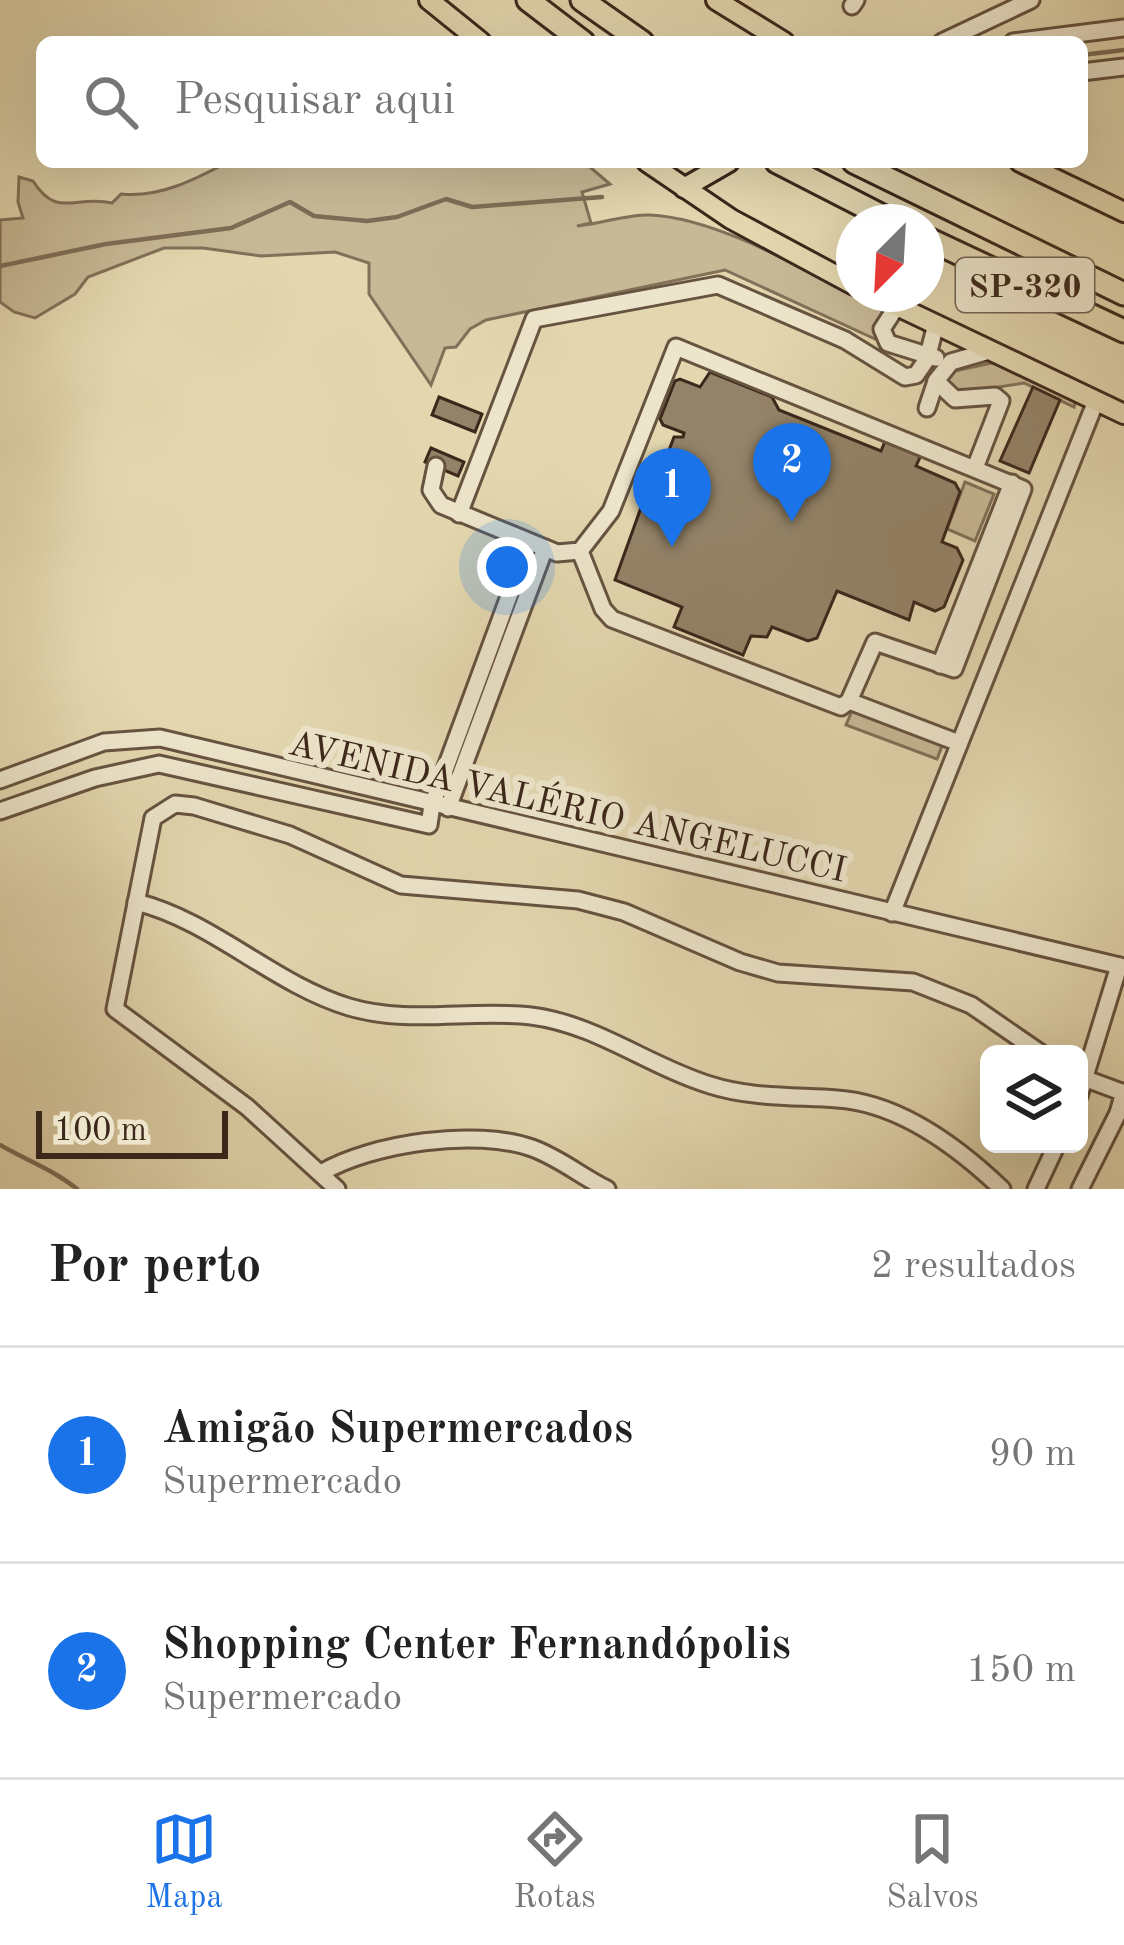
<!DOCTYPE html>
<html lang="pt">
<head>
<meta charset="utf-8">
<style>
	:root { --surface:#fff; --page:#f2f2f2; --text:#222; --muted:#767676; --line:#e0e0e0; --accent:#1a73e8 }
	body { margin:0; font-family:"Old Standard TT",serif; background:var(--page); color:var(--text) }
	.controls { position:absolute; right:36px; bottom:36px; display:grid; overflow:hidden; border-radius:18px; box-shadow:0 12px 48px #0002 }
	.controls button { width:108px; height:108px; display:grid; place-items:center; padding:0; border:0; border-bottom:3px solid var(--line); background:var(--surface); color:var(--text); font:60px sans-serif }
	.compass { position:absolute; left:836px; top:204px; width:108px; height:108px; border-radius:50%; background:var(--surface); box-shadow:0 12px 48px #0002; rotate:204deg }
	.scale { position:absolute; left:36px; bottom:30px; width:192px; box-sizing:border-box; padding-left:12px; border:6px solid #3c271b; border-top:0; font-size:33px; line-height:42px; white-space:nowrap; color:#3c271b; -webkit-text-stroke:9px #ede5cb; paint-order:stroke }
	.you { position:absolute; left:507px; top:567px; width:42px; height:42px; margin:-30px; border:9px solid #fff; border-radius:50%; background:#1a73e8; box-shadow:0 0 0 18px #1a73e833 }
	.badge { display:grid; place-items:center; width:78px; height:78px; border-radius:50%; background:var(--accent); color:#fff; font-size:39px; font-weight:700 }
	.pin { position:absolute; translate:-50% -99px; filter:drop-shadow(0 3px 6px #0008) }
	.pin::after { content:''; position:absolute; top:63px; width:42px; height:36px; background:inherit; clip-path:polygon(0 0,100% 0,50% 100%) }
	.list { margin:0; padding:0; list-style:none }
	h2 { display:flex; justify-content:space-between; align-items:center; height:156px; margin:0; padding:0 48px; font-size:51px }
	h2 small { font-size:39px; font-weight:400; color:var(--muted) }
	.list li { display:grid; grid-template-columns:78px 1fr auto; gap:36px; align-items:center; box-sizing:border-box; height:216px; padding:0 48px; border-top:3px solid var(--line) }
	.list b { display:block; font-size:45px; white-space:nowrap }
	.list p { margin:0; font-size:39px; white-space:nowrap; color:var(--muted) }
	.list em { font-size:39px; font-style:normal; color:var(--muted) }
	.icon { flex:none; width:66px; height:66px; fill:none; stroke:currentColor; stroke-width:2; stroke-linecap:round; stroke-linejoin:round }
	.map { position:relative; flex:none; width:1124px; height:1189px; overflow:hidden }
	.search { position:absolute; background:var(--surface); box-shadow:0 12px 48px #0002; left:36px; right:36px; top:36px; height:132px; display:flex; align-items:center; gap:30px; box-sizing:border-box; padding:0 42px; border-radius:18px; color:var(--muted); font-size:45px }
	.sheet { height:588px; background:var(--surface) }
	nav { display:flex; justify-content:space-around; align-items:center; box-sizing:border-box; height:168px; border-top:3px solid var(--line); background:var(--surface); font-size:33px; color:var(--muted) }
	nav a { display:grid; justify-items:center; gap:6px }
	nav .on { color:var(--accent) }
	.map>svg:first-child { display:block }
	.green { fill:#c7b996; stroke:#827058; stroke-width:3 }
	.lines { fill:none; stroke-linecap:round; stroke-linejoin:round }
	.stream { stroke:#7e6d56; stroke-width:4.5 }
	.building { fill:#938368; stroke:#3c271b; stroke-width:3 }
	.minor-casing { stroke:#665340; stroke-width:21 }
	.major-casing { stroke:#3c271b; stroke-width:24 }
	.highway-casing { stroke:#3c271b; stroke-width:27 }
	.minor { stroke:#ede5cb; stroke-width:15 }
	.major { stroke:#e3d7af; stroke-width:18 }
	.highway { stroke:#e3d7af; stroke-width:21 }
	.labels { text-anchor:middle; stroke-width:12; stroke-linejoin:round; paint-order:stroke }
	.shield { fill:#ede5cb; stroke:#716050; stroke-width:3 }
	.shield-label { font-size:33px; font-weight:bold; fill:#3c271b }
	.street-label { font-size:36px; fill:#3c271b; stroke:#ede5cb }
</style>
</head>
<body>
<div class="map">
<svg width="1124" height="1189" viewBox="0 0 1124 1189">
	<rect width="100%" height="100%" fill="#e3d7af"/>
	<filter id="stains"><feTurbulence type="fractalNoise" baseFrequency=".00167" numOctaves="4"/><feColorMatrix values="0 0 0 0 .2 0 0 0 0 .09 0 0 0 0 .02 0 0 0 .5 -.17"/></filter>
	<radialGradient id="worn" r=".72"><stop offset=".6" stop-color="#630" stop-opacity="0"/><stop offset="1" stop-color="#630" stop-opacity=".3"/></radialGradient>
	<g class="green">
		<path d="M228 162H584L610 184 582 192 591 223 577 226C602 224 625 214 650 215 722 218 818 278 884 310L875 339 725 270 486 320 470 329 456 347 445 348 431 385 369 294V263L335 252 261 256 203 248H164L88 277 75 294 35 318 14 312 0 302V220L23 218 18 202 19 177 33 181C58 220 75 194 112 203L121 194C159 198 194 180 228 162Z"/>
		<polygon points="996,362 1076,399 1074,407 1024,383 953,394 949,391 946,373"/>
		<polygon points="965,482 994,494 975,541 947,529"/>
		<polygon points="855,704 945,738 937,759 846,725"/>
	</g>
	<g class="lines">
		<g class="stream">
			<polyline points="1082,55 1124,50"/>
			<polyline points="0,266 106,244 231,228 290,202 314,216 367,221 397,217 446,199 472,207 602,197"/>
			<path d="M0 1145C26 1160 54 1170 77 1189"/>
		</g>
	</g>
	<g class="building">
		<polygon points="710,372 772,397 779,410 881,451 886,439 922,453 916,466 955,483 960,492 942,542 957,548 963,560 944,607 935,611 914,602 909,620 837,591 817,638 808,641 772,627 767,637 751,636 743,655 674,627 682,607 615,580 643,502 649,503 674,437 683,437 684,433 663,425 660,419 675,381 680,379 700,387"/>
		<polygon points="1033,387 1060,400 1029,473 1000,461"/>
		<polygon points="439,397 482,414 475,432 432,415"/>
		<polygon points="431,448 464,462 458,476 425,462"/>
	</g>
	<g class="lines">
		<g class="minor-casing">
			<g id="minor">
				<polyline points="852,6 856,0"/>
				<polyline points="942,42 1031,0"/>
				<polyline points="1013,42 1124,28"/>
				<polyline points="1082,72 1124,67"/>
				<polyline points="897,306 882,329 888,343 936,358"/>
				<polyline points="927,408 936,381"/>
				<polyline points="436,466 431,490 441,505 557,553 580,551 611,511 676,347 1023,489 954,669 875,642 849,701 841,707 612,619 603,609 580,551"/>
				<polyline points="975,468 1001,401 995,396 955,399 936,381 951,362 989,351"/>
				<polyline points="459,514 534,319 718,285 845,340 905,377 916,375 927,359 936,324"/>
				<polyline points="940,665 1012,483"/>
				<polyline points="849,701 959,743"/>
				<polyline points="0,780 104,742 160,738 1124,967"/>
				<polyline points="448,808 545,548"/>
				<polyline points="0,811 95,778 159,764 429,825 432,805 529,542"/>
				<path d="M136 902C213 921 273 984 349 1007 409 1025 470 1009 531 1016 596 1024 648 1066 710 1085 750 1098 795 1096 837 1099 900 1103 958 1147 1002 1189"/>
				<polyline points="892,913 1096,401"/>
				<polyline points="1081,1077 1124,1093"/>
				<polyline points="1079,1096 1119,966"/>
				<path d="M321 1173C372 1143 476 1128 532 1148 560 1158 582 1177 607 1189"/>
				<polyline points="337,1189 247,1107 115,1009 153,818 175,804 194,806 290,835 401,885 578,900 624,912 740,962 778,973 913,982 971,1005 1042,1054"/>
				<polyline points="1036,1189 1057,1144"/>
				<polyline points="1080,1189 1118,1113 1124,1092"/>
			</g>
		</g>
		<g class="major-casing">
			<g id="major">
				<polyline points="429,0 481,42"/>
				<polyline points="716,0 784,42"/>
				<polyline points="647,162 731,219 854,285"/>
				<polyline points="1020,162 1124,212"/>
				<polyline points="684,188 729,162"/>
				<polyline points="872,294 1124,414"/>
			</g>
		</g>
		<g class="highway-casing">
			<g id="highway">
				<polyline points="528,0 583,42"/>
				<polyline points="582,0 642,42"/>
				<polyline points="777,162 894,222"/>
				<polyline points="854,162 1124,294"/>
				<polyline points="926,238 1124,331"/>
			</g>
		</g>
		<use href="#minor" class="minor"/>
		<use href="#major" class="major"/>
		<use href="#highway" class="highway"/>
	</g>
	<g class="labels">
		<rect class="shield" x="956" y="258" width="138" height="54" rx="9"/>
		<g class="shield-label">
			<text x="1025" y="297">SP-320</text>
		</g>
		<g class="street-label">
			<text transform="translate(568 805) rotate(13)" y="13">AVENIDA VALÉRIO ANGELUCCI</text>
		</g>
	</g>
	<rect width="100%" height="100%" filter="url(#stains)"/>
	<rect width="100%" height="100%" fill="url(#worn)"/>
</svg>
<div class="controls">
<button><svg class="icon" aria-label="layers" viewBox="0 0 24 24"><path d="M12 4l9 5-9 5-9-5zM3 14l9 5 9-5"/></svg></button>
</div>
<svg class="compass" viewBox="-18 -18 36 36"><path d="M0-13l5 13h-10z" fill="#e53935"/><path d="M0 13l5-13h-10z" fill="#767676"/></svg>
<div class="scale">100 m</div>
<div class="you"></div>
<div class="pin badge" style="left:672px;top:547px">1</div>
<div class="pin badge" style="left:792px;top:522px">2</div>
<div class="search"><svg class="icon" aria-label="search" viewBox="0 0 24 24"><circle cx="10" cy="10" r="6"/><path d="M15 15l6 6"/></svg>Pesquisar aqui</div>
</div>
<section class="sheet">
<h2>Por perto<small>2 resultados</small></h2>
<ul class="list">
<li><span class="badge">1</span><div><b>Amigão Supermercados</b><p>Supermercado</p></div><em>90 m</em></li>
<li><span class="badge">2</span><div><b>Shopping Center Fernandópolis</b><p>Supermercado</p></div><em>150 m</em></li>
</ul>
</section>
<nav>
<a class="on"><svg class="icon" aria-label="map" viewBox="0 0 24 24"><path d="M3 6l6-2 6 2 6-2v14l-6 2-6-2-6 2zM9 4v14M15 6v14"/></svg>Mapa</a>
<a><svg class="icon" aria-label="directions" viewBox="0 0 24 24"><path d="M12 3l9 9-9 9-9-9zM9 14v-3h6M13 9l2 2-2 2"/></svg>Rotas</a>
<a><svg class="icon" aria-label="saved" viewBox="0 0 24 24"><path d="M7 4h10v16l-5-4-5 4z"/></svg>Salvos</a>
</nav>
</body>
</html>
